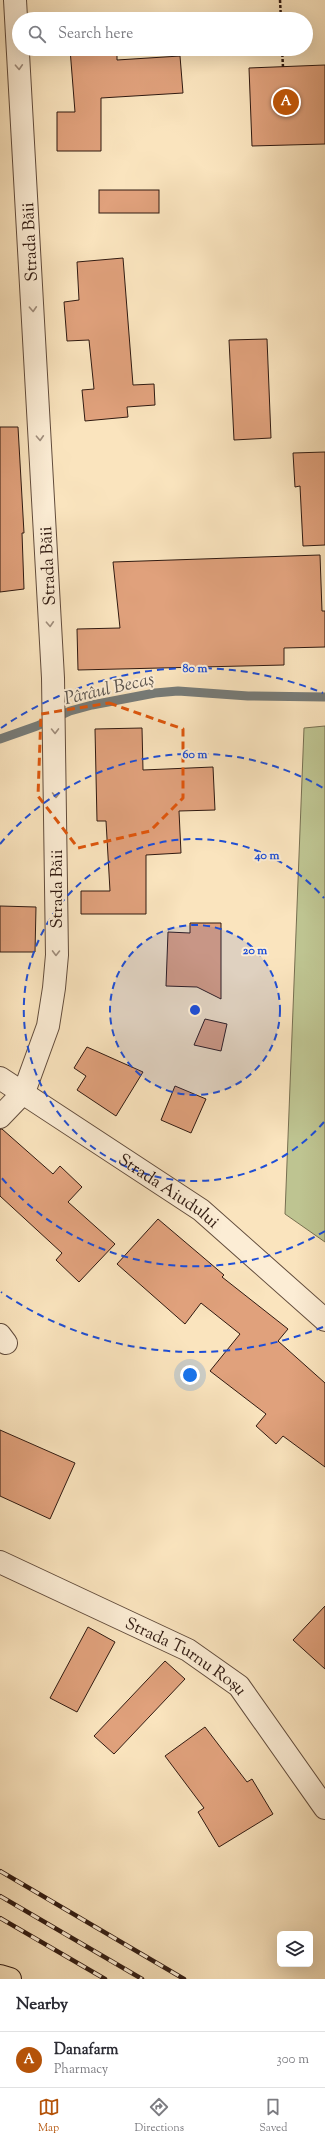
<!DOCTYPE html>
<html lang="en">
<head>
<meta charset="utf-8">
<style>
	:root { --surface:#fff; --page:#f7f7f7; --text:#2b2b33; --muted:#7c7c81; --line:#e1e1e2; --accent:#b45309 }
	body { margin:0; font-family:"Sorts Mill Goudy",serif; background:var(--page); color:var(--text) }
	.controls { position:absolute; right:12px; bottom:12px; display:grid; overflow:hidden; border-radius:6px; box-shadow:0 4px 16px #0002 }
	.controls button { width:36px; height:36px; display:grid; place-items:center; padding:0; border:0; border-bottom:1px solid var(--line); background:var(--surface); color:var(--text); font:20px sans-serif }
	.you { position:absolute; left:190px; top:1375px; width:14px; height:14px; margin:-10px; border:3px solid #fff; border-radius:50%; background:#1a73e8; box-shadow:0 0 0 6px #1a73e833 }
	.badge { display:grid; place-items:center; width:26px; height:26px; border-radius:50%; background:var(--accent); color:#fff; font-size:13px; font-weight:700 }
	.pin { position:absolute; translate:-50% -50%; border:2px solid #fff; box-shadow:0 1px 4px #0006 }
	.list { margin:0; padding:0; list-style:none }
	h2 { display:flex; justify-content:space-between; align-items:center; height:52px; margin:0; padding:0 16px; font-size:17px }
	h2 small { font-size:13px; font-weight:400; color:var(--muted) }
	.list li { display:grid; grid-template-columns:26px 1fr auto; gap:12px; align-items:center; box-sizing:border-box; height:56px; padding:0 16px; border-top:1px solid var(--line) }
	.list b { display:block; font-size:15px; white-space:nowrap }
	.list p { margin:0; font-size:13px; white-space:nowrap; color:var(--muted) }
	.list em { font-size:13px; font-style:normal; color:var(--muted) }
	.icon { flex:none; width:22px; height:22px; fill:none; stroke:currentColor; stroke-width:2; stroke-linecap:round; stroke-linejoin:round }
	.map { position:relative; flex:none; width:325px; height:1979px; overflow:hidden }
	.search { position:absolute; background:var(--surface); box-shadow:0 4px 16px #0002; left:12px; right:12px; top:12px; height:44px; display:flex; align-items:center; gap:10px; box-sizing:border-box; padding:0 14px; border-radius:22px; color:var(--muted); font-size:15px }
	.sheet { height:108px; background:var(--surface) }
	nav { display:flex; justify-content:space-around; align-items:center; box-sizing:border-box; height:56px; border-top:1px solid var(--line); background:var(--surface); font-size:11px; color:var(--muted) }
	nav a { display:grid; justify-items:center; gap:2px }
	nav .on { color:var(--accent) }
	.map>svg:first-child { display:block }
	.green { fill:#bec491; stroke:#776f51 }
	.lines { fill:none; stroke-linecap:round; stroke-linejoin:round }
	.stream { stroke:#767b78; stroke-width:9 }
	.building { fill:#e0a17c; stroke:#301a11 }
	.minor-casing { stroke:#624c3c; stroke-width:24 }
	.major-casing { stroke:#301a11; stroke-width:24 }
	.path { stroke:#301a11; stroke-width:2.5; stroke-dasharray:3 2; stroke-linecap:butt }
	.minor { stroke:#fcedd5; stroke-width:22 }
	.major { stroke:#fae4be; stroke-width:22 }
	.rail-casing { stroke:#301a11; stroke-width:4.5 }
	.rail { stroke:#fcedd5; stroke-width:3; stroke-dasharray:9; stroke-linecap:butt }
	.oneway { stroke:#a08e7d }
	.marked { fill:none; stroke:#df560c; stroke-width:3; stroke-dasharray:8 5; stroke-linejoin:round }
	.ring { fill:none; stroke:#1d4ed8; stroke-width:2; stroke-dasharray:7 5 }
	.labels { text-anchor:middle; stroke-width:4; stroke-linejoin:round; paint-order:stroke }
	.street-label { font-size:17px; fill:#301a11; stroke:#fcedd5 }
	.water-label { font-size:18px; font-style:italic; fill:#59534d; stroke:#fcedd5 }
	.centre { fill:#1d4ed8; stroke:#fcedd5; stroke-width:2 }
	.ring-label { font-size:12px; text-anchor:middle; font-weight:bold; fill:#1d4ed8; stroke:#fcedd5; stroke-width:4; stroke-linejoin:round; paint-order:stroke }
</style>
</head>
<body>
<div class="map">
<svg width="325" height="1979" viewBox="0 0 325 1979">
	<rect width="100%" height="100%" fill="#fae4be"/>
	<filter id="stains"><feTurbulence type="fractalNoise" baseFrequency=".005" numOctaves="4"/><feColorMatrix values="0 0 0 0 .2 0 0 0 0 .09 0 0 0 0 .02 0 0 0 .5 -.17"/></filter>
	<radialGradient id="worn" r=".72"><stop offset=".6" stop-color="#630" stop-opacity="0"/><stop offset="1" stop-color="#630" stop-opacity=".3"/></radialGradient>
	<polygon class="green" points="325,726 325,1242 285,1214 304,728"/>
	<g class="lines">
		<polyline class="stream" points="0,739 37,726 70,711 92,705 155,693 178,691 248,696 325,697"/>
	</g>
	<g class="building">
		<polygon points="70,49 117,49 117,60 180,56 183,93 101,98 101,151 57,151 57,112 75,112"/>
		<polygon points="325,65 325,144 252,146 249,68"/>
		<rect x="99" y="190" width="60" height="23"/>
		<polygon points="123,258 133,385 154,384 155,405 127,407 128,417 85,421 82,390 94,389 89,340 67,341 64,302 79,300 77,262"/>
		<polygon points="267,339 271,438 234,440 229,340"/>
		<polygon points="0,427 18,427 24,533 22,533 24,589 0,592"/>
		<polygon points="325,452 325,545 303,546 300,486 295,487 293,453"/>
		<polygon points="320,555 322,611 325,611 325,647 284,648 284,665 78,670 77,629 120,628 113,562"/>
		<polygon points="142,728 143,770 213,767 215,810 179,811 181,853 146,855 146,914 81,914 81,891 110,891 106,821 97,821 95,729"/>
		<polygon points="0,906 36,907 35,952 0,952"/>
		<polygon points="190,923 221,923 221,999 197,987 166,986 168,932 190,933"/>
		<polygon points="205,1019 227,1024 221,1051 194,1045"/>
		<polygon points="87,1047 143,1072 116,1116 77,1090 86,1076 74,1068"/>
		<polygon points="175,1086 206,1099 191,1133 161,1120"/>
		<polygon points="0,1129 2,1129 53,1174 60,1166 82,1187 68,1202 115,1244 79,1282 56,1260 62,1253 0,1196"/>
		<polygon points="158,1219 224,1275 222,1277 288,1329 278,1341 325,1383 325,1467 283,1436 276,1444 256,1426 266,1414 210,1371 240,1334 201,1303 185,1324 117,1264"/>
		<polygon points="0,1430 75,1463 50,1519 0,1496"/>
		<polygon points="325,1606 325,1669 293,1640"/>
		<polygon points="88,1627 115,1642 77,1712 50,1698"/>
		<polygon points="165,1661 185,1679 114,1754 94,1736"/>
		<polygon points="205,1727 247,1782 252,1779 273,1814 219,1847 198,1812 204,1808 165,1756"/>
	</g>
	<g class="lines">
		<g class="minor-casing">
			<g id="minor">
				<path id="s1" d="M0 1078 201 1210 325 1320"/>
				<polyline points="0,1117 24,1092 48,1026 54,988 57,955 53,678 15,0"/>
				<polyline points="0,1335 6,1343"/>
				<path id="s2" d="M0 1562 188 1650 239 1686 325 1808"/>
			</g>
		</g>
		<g class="major-casing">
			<polyline id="major" points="0,1976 10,1979"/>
		</g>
		<g class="path">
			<polyline points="280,0 281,19"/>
			<polyline points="282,49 283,67"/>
		</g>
		<use href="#minor" class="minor"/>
		<use href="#major" class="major"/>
		<g class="rail-casing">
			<g id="rail">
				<polyline points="0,1871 184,1979"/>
				<polyline points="0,1896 142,1979"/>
				<polyline points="0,1918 105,1979"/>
			</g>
		</g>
		<use href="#rail" class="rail"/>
	</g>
	<defs><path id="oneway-chevron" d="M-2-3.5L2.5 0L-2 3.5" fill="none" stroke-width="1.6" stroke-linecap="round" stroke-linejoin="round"/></defs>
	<g class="oneway">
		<use href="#oneway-chevron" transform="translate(19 67) rotate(87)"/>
		<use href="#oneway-chevron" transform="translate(33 309) rotate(87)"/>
		<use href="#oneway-chevron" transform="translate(40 438) rotate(87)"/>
		<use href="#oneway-chevron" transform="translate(50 624) rotate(87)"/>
		<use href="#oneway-chevron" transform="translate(55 731) rotate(89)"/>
		<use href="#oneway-chevron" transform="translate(56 795) rotate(90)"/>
		<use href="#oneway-chevron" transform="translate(56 953) rotate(91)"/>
	</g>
	<path class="marked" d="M109 703 183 729V798L150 831 78 848 38 796 41 714Z"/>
	<circle cx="195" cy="1010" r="85" fill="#1d4ed8" fill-opacity=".12"/>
	<g class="ring">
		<circle cx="195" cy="1010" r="85"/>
		<path d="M324 1122A171 171 0 1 1 324 898"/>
		<path d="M325 1231A256 256 0 0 1 0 1176M0 844A256 256 0 0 1 325 789"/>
		<path d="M323 1327A342 342 0 0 1 1 1292M1 728A342 342 0 0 1 323 693"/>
	</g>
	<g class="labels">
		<g class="street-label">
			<text transform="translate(29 242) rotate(-93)" y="6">Strada Băii</text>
			<text transform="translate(47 566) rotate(-93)" y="6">Strada Băii</text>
			<text transform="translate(56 889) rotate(-90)" y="6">Strada Băii</text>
			<text dy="6" stroke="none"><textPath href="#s1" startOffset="203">Strada Aiudului</textPath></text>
			<text dy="6" stroke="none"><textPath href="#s2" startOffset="209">Strada Turnu Roșu</textPath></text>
		</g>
		<g class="water-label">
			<text transform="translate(109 688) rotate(-13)" y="6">Pârâul Becaș</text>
		</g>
	</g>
	<circle cx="195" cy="1010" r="6" class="centre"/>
	<g class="ring-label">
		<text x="195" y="672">80 m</text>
		<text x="195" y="758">60 m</text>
		<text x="267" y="859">40 m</text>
		<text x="255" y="954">20 m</text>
	</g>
	<rect width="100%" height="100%" filter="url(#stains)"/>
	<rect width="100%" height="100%" fill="url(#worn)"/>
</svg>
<div class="controls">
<button><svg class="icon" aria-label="layers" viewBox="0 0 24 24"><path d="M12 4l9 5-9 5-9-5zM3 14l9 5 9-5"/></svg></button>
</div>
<div class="you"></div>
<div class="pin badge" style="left:286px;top:102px">A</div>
<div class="search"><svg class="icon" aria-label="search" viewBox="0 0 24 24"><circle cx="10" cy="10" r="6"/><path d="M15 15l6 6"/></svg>Search here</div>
</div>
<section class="sheet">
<h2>Nearby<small></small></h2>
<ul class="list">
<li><span class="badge">A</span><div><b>Danafarm</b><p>Pharmacy</p></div><em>300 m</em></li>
</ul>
</section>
<nav>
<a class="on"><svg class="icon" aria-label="map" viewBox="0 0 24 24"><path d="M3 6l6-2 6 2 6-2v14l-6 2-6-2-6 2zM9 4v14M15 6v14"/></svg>Map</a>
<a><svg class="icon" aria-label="directions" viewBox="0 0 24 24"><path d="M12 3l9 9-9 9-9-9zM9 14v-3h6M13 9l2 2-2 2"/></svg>Directions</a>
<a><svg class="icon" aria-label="saved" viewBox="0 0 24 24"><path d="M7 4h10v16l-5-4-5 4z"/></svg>Saved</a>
</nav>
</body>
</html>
